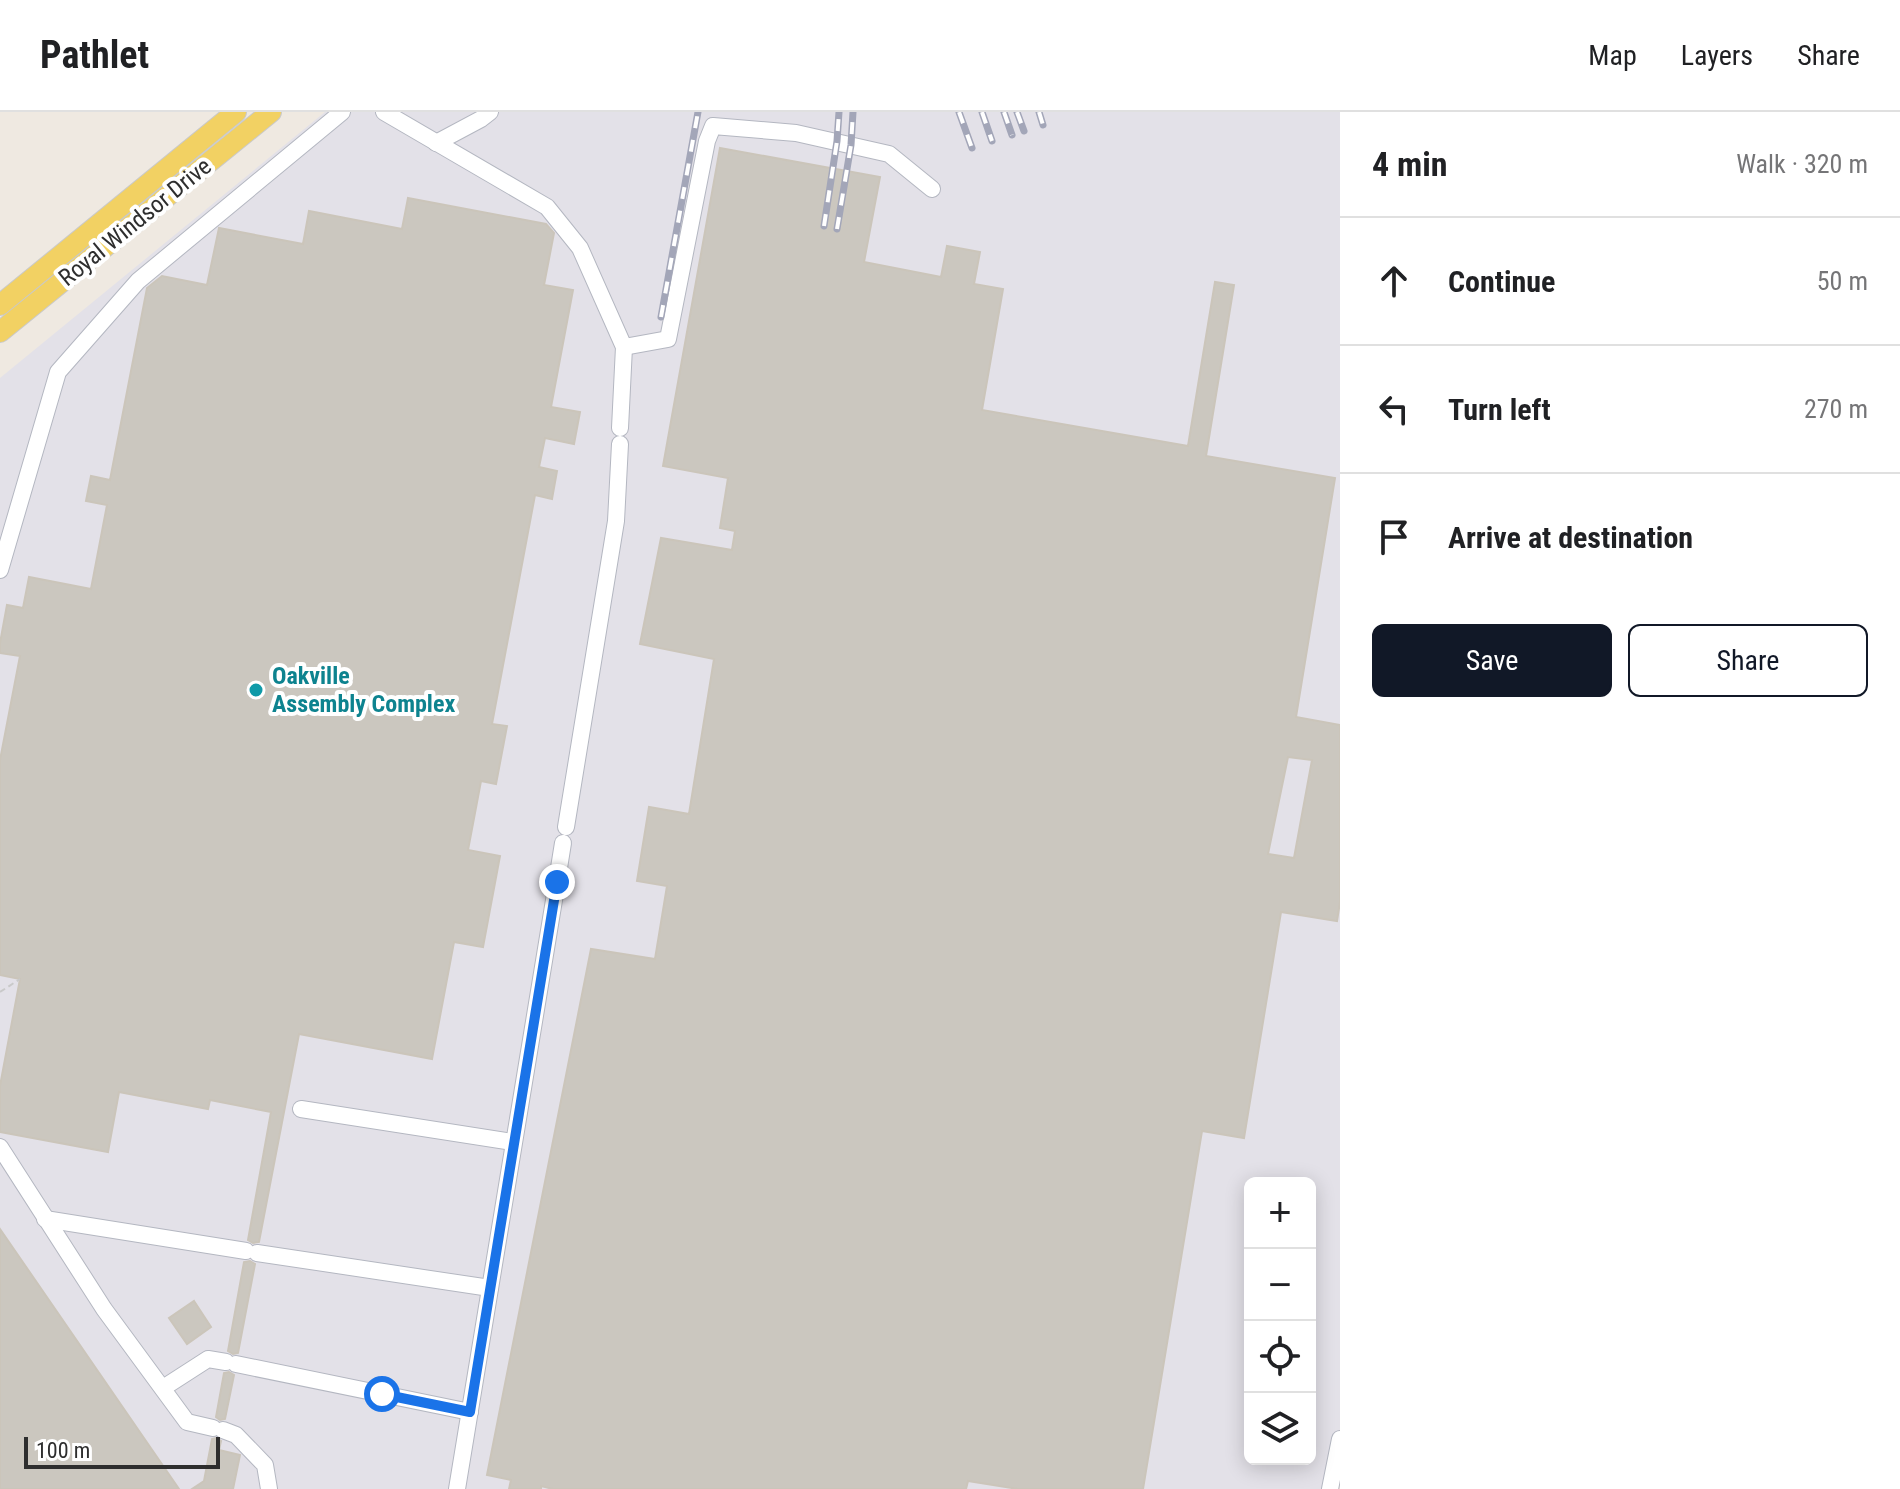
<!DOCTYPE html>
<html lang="en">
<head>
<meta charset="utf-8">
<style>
	:root { --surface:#fff; --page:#f2f2f2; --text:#202124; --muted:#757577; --line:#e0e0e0; --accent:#111827 }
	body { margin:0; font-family:"Roboto Condensed",sans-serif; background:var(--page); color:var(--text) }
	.controls { position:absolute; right:24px; bottom:24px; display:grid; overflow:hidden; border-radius:12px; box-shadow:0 4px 20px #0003 }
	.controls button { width:72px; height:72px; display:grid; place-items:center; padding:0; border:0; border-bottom:2px solid var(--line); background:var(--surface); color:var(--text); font:40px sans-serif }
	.scale { position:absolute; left:24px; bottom:20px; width:196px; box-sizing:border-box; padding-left:8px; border:4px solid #2e2e2e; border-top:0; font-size:22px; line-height:28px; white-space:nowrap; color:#2e2e2e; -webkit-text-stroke:6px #fff; paint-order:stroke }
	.stop { position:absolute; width:24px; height:24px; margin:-18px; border:6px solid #1a73e8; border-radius:50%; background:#fff }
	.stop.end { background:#1a73e8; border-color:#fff; box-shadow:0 2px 8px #0008 }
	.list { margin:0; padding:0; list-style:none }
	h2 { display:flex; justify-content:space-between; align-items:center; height:104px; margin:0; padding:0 32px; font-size:34px }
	h2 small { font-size:26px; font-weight:400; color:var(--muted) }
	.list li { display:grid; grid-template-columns:52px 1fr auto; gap:24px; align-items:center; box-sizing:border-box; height:128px; padding:0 32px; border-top:2px solid var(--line) }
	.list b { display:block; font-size:30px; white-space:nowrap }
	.list em { font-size:26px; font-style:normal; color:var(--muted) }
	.actions { display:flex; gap:16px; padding:24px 32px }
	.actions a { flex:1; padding:18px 0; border:2px solid var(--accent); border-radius:12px; text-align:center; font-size:28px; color:var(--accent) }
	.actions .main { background:var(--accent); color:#fff }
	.icon { flex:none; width:44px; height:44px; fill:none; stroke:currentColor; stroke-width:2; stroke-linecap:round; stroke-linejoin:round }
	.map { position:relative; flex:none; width:1340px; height:1377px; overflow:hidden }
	header { display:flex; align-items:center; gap:48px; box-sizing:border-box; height:112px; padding:0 40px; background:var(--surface); border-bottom:2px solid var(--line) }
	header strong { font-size:38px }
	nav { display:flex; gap:44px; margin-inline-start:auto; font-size:28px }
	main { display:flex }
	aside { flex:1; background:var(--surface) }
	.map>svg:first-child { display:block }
	.industrial { fill:#e3e1e8; fill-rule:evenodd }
	.building { fill:#cbc7bf; stroke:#cbc5ba; stroke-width:2; fill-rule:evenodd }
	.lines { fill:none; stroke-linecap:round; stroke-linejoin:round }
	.minor-casing { stroke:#b4b7c1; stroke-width:18 }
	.major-casing { stroke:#c9c9c9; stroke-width:22 }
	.path { stroke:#c9c9c9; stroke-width:2; stroke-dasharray:6 4; stroke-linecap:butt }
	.minor { stroke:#fff; stroke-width:16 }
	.major { stroke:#f2d163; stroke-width:20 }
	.rail-casing { stroke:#a3a6b8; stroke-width:7 }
	.rail { stroke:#fff; stroke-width:4; stroke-dasharray:12; stroke-linecap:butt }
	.route { stroke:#1a73e8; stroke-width:10 }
	.culture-dot { fill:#0f9aa8; stroke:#fff; stroke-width:3 }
	.labels { text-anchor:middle; stroke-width:8; stroke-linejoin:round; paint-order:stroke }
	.street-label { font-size:24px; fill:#2e2e2e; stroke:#fff }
	.culture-label { font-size:24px; font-weight:bold; fill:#0d838f; stroke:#fff; text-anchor:start }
</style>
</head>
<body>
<header>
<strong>Pathlet</strong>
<nav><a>Map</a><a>Layers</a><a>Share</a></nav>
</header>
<main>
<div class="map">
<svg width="1340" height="1377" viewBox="0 0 1340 1377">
	<rect width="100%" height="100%" fill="#efe9e1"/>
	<path class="industrial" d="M325 0H1340V1317L1327 1377H0V266ZM1250 1071H1310V1347H1250Z"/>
	<g class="building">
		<path d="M720 36 880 65 864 150 941 165 947 134 980 140 974 172 1003 177 982 298 1188 334 1215 170 1234 173 1206 344 1335 366 1296 605 1340 613V790L1337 809 1281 800 1244 1026 1202 1019 1143 1377H1018L968 1369 966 1377H553L541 1374V1377H509L511 1368 487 1363 591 837 655 847 667 774 637 769 649 695 689 702 714 547 640 532 661 426 732 438 735 419 720 416 728 366 663 354ZM1288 645 1312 648 1294 746 1268 742Z"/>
		<polygon points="408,86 546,112 554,121 544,173 573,178 551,295 580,300 574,332 545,326 539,355 557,359 552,387 535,383 492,612 507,614 496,672 481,669 468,738 500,744 483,835 454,830 432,947 299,922 259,1130 253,1131 248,1128 271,1000 210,988 208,997 119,980 108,1040 0,1020 0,974 20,867 0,863 0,648 20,544 0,541 0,531 7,493 23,496 29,465 91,477 107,393 86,389 91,364 110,368 147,176 162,164 207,173 219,116 303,132 309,99 402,117"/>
		<polygon points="0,1117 179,1377 0,1377"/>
		<polygon points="250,1149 255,1152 238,1241 233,1242 228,1239 244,1150"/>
		<polygon points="194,1189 211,1215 187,1232 169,1206"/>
		<polygon points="229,1260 234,1263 225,1307 220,1308 216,1305 224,1261"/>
		<polygon points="216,1326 221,1329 219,1338 240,1343 233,1377 192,1377 204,1369 212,1327"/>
	</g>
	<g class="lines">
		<g class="minor-casing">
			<g id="minor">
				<polyline points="384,0 547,95 580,136 624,235 620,316"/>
				<polyline points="436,31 481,7 490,0"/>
				<polyline points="624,235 668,227 707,29 713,14 796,21 889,42 932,77"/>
				<polyline points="0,458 58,260 138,169 342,0"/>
				<polyline points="566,715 616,409 620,332"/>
				<polyline points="558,762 563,731"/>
				<polyline points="301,997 513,1030"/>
				<polyline points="0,1035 104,1197 187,1310 213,1316"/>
				<polyline points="45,1107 246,1139"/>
				<polyline points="257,1141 490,1176"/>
				<polyline points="236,1252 470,1300"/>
				<polyline points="163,1276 208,1247 226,1250"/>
				<polyline points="223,1318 236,1323 265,1353 269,1377"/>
				<polyline points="457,1377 557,770"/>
				<polyline points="1330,1377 1340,1327"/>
			</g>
		</g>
		<g class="major-casing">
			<g id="major">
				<polyline points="0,193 236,0"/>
				<polyline points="0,220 271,0"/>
			</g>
		</g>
		<polyline class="path" points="0,880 20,867"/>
		<use href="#minor" class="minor"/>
		<use href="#major" class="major"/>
		<g class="rail-casing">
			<g id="rail">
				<polyline points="959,0 972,36"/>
				<polyline points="982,0 992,29"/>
				<polyline points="1004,0 1012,23"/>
				<polyline points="1017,0 1024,19"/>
				<polyline points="1039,0 1043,13"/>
				<polyline points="824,114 837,29 839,0"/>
				<polyline points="837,117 851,33 853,0"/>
				<polyline points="661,205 698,0"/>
			</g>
		</g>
		<use href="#rail" class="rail"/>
	</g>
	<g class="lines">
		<polyline class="route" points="382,1282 470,1300 557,770"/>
	</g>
	<circle class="culture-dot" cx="256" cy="578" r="8"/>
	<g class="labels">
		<g class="street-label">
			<text transform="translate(135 110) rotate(-39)" y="8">Royal Windsor Drive</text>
		</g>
		<g class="culture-label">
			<text x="272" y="572">Oakville<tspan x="272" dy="28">Assembly Complex</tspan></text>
		</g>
	</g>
</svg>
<div class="controls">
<button>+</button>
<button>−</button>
<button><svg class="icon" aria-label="locate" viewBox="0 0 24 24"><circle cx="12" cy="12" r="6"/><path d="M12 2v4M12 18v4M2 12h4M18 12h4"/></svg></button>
<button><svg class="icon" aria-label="layers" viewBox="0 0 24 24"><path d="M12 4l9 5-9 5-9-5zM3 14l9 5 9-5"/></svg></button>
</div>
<div class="scale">100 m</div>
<div class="stop" style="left:382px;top:1282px"></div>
<div class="stop end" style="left:557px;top:770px"></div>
</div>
<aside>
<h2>4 min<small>Walk · 320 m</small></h2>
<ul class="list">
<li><svg class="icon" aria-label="ahead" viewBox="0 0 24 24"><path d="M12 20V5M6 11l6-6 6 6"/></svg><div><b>Continue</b></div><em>50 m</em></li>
<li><svg class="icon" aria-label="left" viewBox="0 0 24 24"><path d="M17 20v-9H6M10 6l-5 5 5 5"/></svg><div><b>Turn left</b></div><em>270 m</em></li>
<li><svg class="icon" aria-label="arrive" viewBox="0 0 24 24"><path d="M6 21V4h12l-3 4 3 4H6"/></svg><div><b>Arrive at destination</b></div></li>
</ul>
<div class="actions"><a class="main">Save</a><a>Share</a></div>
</aside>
</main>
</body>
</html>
